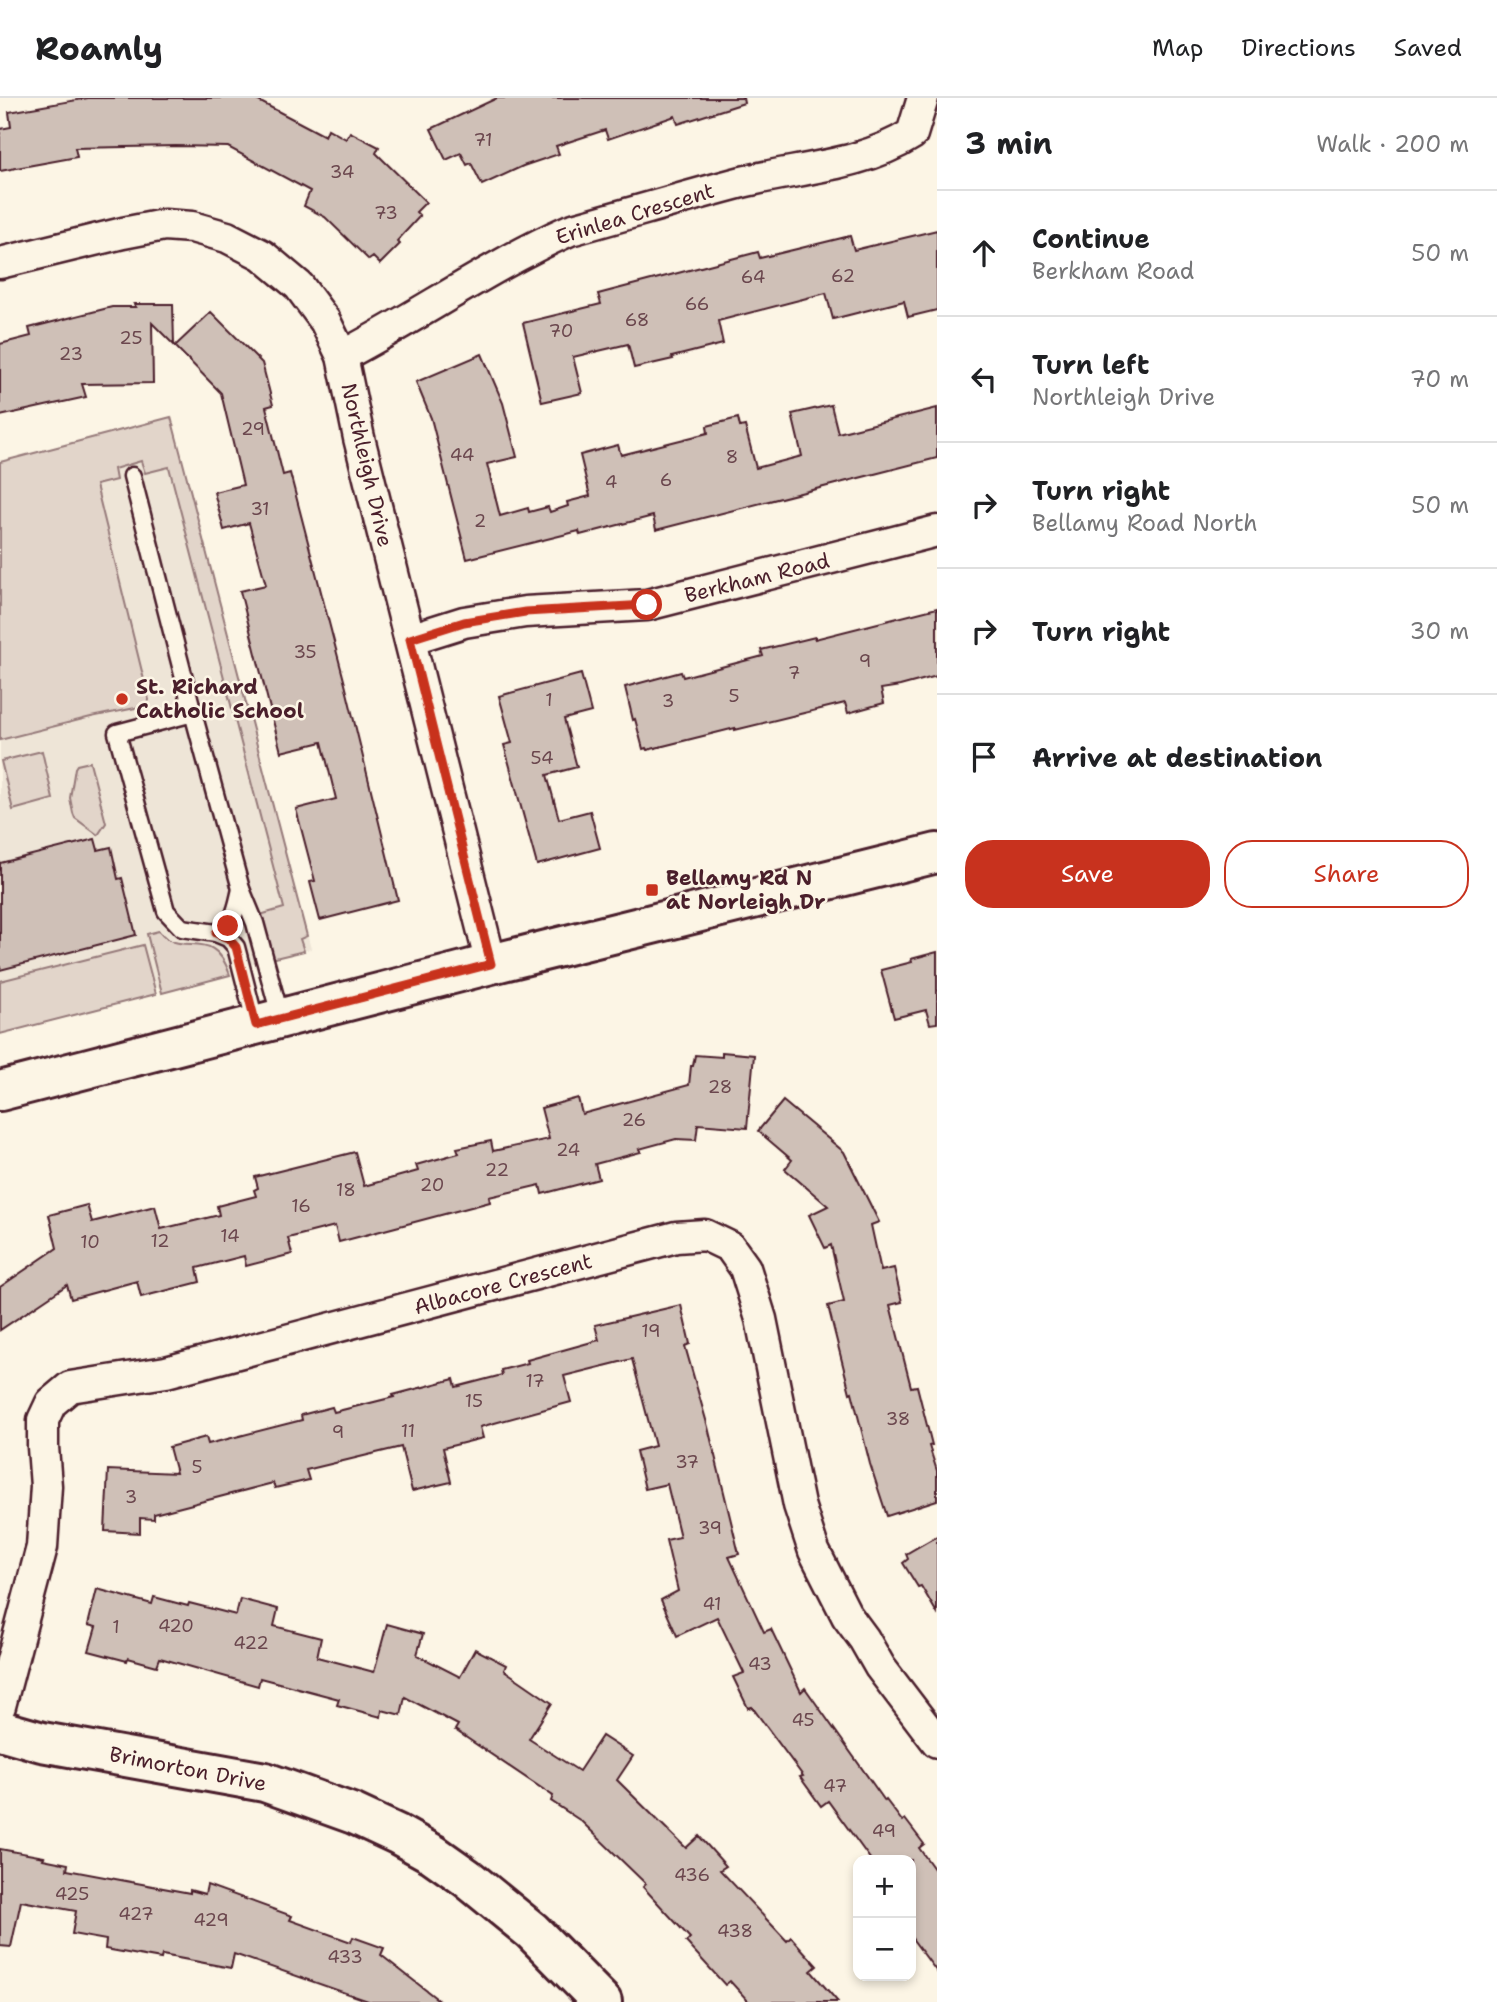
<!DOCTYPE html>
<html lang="en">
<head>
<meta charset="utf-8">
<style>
	:root { --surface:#fff; --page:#f6f6f6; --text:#202124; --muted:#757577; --line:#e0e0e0; --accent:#c8321e }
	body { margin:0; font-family:"Shantell Sans",sans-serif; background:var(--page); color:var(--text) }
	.controls { position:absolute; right:21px; bottom:21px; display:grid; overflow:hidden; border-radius:14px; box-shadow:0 4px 10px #0003 }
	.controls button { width:63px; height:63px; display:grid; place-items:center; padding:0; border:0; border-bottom:2px solid var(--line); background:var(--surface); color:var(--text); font:35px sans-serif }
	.stop { position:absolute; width:21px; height:21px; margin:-16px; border:5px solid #c8321e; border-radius:50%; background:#fff }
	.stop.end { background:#c8321e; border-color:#fff; box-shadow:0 2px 7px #0008 }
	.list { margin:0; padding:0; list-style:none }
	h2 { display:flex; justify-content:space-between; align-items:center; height:91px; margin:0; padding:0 28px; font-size:30px }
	h2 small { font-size:23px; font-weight:400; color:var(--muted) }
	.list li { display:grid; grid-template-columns:46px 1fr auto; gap:21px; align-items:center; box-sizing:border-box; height:126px; padding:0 28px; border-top:2px solid var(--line) }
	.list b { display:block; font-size:26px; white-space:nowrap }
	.list p { margin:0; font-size:23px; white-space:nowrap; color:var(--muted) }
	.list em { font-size:23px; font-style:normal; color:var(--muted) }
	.actions { display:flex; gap:14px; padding:21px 28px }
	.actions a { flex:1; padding:16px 0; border:2px solid var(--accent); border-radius:28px; text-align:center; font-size:24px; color:var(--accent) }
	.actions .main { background:var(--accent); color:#fff }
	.icon { flex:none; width:38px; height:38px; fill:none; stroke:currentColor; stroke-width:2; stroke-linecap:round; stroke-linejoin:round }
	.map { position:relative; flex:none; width:937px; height:1904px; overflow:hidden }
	header { display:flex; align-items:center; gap:42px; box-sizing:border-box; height:98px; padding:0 35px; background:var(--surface); border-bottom:2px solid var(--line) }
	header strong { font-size:33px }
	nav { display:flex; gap:38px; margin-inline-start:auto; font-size:24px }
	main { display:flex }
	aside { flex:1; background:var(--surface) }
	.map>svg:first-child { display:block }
	.built { fill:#eee5d7 }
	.green { fill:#e2d5ca; stroke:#967a7a; stroke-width:2 }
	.building { fill:#cfc0b7; stroke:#4a1f2b; stroke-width:2 }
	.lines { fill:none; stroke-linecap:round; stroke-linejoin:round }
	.service-casing { stroke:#4a1f2b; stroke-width:21 }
	.minor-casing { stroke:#4a1f2b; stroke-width:35 }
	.tertiary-casing { stroke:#4a1f2b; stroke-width:44 }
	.service { stroke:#fcf5e5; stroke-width:16 }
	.minor { stroke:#fcf5e5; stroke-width:30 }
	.tertiary { stroke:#fcf5e5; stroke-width:38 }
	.route { stroke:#c8321e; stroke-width:9 }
	.poi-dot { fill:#c8321e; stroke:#fcf5e5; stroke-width:2.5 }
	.labels { text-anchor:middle; stroke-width:5; stroke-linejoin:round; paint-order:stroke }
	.number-label { font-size:18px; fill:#6b474e }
	.street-label { font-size:21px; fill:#4a1f2b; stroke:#fcf5e5 }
	.poi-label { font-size:21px; font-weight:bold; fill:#4a1f2b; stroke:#fcf5e5; text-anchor:start }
</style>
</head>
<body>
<header>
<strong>Roamly</strong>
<nav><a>Map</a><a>Directions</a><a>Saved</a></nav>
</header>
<main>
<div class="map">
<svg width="937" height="1904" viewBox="0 0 937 1904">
	<rect width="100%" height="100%" fill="#fcf5e5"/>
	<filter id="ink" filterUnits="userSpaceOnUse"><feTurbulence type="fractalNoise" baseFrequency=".0143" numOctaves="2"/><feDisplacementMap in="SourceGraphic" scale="14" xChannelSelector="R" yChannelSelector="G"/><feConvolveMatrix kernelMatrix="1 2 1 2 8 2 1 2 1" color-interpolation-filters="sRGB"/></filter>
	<g filter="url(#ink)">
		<polygon class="built" points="171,319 311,851 0,930 0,364"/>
		<g class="green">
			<polygon points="171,319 307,838 300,841 304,853 271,861 260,817 284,810 169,369 145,375 141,363 114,371 116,382 96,387 149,602 145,608 91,619 0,642 0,364"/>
			<polygon points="42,653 53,701 13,712 1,663"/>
			<polygon points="90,664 106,725 98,737 75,720 73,715 70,700 75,670 77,667"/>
			<path d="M159 833C182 862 213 825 230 877L162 895 147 836Z"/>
			<polygon points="143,847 156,896 0,936 0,883"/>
		</g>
		<g class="building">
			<polygon points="88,0 253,0 325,38 328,31 346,41 350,34 379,49 376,55 426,104 416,114 420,118 397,143 400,146 380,166 373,159 369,162 325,119 304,108 310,93 228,49 176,48 75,50 77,59 0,73 0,31 11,29 9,14"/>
			<polygon points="497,0 743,0 744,5 678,26 675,18 608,41 605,32 556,48 559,56 523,68 482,87 471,65 467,67 461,55 446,62 431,31"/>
			<polygon points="937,132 937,212 908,219 904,203 833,221 826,195 718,223 723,246 672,259 673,261 634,270 628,246 573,259 582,295 542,304 523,225 601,206 598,196 758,154 760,160 850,138 854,152"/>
			<polygon points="134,206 173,206 174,247 152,225 153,285 82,286 86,299 0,318 0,246 31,238 29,230 112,209 136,209"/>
			<polygon points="211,214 262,265 273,307 266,309 283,377 290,375 345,586 398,802 320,822 310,784 315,783 296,711 336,701 322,644 281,654 240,493 266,487 249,425 224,432 214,394 243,387 221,295 175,248"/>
			<polygon points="482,256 503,305 517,359 487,366 500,418 528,410 529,414 548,409 550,414 568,408 567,404 590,398 580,357 618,347 621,357 708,335 707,328 738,320 740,329 745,328 756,370 802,358 792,316 831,307 838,335 937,310 937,360 656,432 653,418 580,437 579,433 467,461 431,320 416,284"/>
			<polygon points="937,510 937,578 900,588 881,591 884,605 848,615 845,605 735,632 735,630 647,652 646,650 643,651 635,621 633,622 625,589 681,574 683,579 763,558 761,552 815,539 815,541"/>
			<polygon points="581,576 591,614 564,621 577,669 547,677 559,721 590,713 600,750 537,767 504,647 512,645 499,598"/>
			<polygon points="95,741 98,752 111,749 118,781 122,780 136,837 0,872 0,765"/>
			<polygon points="937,854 937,925 930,926 926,912 894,920 881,872 912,864 911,861"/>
			<polygon points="722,954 754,957 747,1030 698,1026 696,1042 676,1041 639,1051 641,1054 595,1066 599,1081 542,1096 540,1087 489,1099 490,1104 339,1144 335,1128 288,1140 292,1156 246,1168 244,1158 197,1170 200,1184 141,1199 137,1183 71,1201 67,1187 0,1232 0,1189 57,1150 49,1117 87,1107 92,1124 155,1108 161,1131 219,1117 217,1108 256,1098 254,1092 258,1090 255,1079 355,1054 364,1088 418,1073 416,1067 459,1055 457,1050 491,1043 493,1053 549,1041 541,1010 578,1000 582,1016 689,987 691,968 693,968 695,957 722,959"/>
			<polygon points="783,1003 844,1054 879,1124 871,1127 881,1173 894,1170 902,1204 890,1207 911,1289 917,1288 932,1347 929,1348 937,1373 937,1402 887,1418 870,1366 852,1294 850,1295 828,1208 844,1204 831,1147 825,1150 809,1117 828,1108 785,1071 792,1062 758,1033"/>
			<polygon points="681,1207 690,1246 685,1248 708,1329 739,1456 729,1459 764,1534 771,1531 801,1594 805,1590 885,1703 886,1702 902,1723 905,1721 924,1746 919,1750 937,1775 937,1874 911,1839 911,1762 871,1762 828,1703 821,1708 800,1679 803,1678 752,1609 748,1610 733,1579 744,1575 717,1519 677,1538 661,1502 678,1493 666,1442 680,1439 667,1386 645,1391 636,1353 655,1348 632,1261 564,1278 571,1304 480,1329 483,1340 443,1350 451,1384 412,1393 401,1349 306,1372 309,1382 275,1390 273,1385 154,1416 154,1421 140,1420 140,1435 105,1433 108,1372 176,1375 169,1349 206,1339 208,1346 302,1322 301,1317 332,1309 334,1314 394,1299 393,1297 454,1281 456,1289 502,1277 501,1272 528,1265 527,1262 599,1242 595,1227"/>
			<polygon points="937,1438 937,1515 921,1488 918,1489 903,1465 908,1461 906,1456"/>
			<polygon points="97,1491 152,1506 154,1499 188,1508 189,1505 236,1517 240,1501 278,1511 274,1528 321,1540 317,1559 374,1574 387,1526 423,1536 417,1557 460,1579 475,1551 506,1567 504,1572 552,1605 529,1641 579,1673 602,1638 633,1658 617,1682 686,1750 699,1738 726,1768 720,1772 787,1843 791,1839 817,1868 811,1873 838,1904 749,1904 730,1883 725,1887 686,1844 690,1840 643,1789 646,1786 581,1723 551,1703 553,1698 455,1632 458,1627 405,1599 401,1617 382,1612 381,1619 337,1607 339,1601 260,1580 258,1588 160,1560 157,1568 128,1560 127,1563 89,1553 96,1529 88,1527"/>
			<polygon points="0,1751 44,1759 43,1761 68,1766 67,1772 190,1795 190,1792 205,1796 207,1787 292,1818 290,1822 351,1844 353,1839 384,1850 381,1857 441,1904 371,1904 234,1856 231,1870 162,1857 161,1861 105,1851 106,1842 72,1836 76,1813 21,1803 11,1849 0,1848"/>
		</g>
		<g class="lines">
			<g class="service-casing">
				<g id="service">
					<polyline points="132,378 193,615"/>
					<path d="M216 835C236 823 236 812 241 791"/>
					<polyline points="256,927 236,849 228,840 216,835 182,830 166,813 117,635 193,615 241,791 255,825 281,921"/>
				</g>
			</g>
			<g class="minor-casing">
				<g id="minor">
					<polyline points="0,165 123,135 164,127 192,129 227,139 262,157 299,188 325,223 342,258 359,340 491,866"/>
					<path d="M342 258C419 218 491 167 570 132 628 116 685 99 742 84 799 70 862 68 912 36L923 0"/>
					<polyline points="410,541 464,524 525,514 647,507 937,433"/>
					<polyline points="0,1608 42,1449 46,1388 43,1349 43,1322 51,1305 70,1289 166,1274 676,1139 705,1137 730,1149 745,1170 761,1221 799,1407 814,1453 847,1518 864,1541 880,1569 937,1644"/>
				</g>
			</g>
			<g class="tertiary-casing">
				<g id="tertiary">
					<polyline points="0,993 491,866 937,755"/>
					<polyline points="0,1632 42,1644 265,1684 354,1716 397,1736 433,1756 467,1780 532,1833 602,1904"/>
				</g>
			</g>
			<use href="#service" class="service"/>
			<use href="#minor" class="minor"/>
			<use href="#tertiary" class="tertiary"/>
		</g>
	</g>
	<g class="lines" filter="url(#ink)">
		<polyline class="route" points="228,828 216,835 228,840 236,849 256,927 491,866 410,541 464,524 525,514 647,507"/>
	</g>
	<g class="poi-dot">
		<circle cx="122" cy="601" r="7"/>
		<rect x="645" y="785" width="14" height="14" rx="3.5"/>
	</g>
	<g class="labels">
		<g class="number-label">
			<text x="483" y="48">71</text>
			<text x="342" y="80">34</text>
			<text x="386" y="121">73</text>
			<text x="843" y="184">62</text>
			<text x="753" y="185">64</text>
			<text x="697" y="212">66</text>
			<text x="637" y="228">68</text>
			<text x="561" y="239">70</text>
			<text x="131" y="246">25</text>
			<text x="71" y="262">23</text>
			<text x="253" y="337">29</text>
			<text x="462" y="363">44</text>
			<text x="732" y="365">8</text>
			<text x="666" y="388">6</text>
			<text x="611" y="390">4</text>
			<text x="260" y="417">31</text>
			<text x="480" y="429">2</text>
			<text x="305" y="560">35</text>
			<text x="865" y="569">9</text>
			<text x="794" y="581">7</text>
			<text x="734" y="604">5</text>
			<text x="549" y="608">1</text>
			<text x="668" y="609">3</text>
			<text x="542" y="666">54</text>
			<text x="720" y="995">28</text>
			<text x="634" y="1028">26</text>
			<text x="568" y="1058">24</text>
			<text x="497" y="1078">22</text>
			<text x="432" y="1093">20</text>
			<text x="346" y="1098">18</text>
			<text x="301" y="1114">16</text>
			<text x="230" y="1144">14</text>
			<text x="160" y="1149">12</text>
			<text x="90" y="1150">10</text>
			<text x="651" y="1239">19</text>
			<text x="535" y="1289">17</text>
			<text x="474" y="1309">15</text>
			<text x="898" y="1327">38</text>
			<text x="408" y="1339">11</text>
			<text x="338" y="1340">9</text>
			<text x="687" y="1370">37</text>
			<text x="197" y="1375">5</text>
			<text x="131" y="1405">3</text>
			<text x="710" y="1436">39</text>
			<text x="712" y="1512">41</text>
			<text x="176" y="1534">420</text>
			<text x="116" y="1535">1</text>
			<text x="251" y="1551">422</text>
			<text x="760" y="1572">43</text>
			<text x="803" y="1628">45</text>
			<text x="835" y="1694">47</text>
			<text x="884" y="1739">49</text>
			<text x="692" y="1783">436</text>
			<text x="72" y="1802">425</text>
			<text x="136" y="1822">427</text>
			<text x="211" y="1828">429</text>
			<text x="735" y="1839">438</text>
			<text x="345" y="1865">433</text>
		</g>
		<g class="street-label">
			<text transform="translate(635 116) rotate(-17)" y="7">Erinlea Crescent</text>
			<text transform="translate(367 367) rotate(77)" y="7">Northleigh Drive</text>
			<text transform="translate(757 480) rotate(-14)" y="7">Berkham Road</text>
			<text transform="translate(503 1186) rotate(-15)" y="7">Albacore Crescent</text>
			<text transform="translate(188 1671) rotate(11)" y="7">Brimorton Drive</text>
		</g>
		<g class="poi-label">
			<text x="136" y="596">St. Richard<tspan x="136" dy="24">Catholic School</tspan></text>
			<text x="666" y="787">Bellamy Rd N<tspan x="666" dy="24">at Norleigh Dr</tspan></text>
		</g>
	</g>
</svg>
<div class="controls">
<button>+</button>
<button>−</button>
</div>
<div class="stop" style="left:647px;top:507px"></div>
<div class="stop end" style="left:228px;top:828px"></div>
</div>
<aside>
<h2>3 min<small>Walk · 200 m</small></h2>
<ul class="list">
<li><svg class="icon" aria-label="ahead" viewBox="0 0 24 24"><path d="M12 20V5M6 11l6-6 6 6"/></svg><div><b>Continue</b><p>Berkham Road</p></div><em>50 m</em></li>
<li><svg class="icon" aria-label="left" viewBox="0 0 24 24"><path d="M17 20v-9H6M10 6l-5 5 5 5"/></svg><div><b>Turn left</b><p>Northleigh Drive</p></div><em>70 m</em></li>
<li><svg class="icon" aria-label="right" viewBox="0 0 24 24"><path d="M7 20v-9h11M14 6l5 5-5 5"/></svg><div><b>Turn right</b><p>Bellamy Road North</p></div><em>50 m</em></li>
<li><svg class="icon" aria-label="right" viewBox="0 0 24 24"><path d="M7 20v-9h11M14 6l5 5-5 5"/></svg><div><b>Turn right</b></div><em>30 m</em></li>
<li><svg class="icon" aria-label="arrive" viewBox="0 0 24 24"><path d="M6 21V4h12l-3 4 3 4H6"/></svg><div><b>Arrive at destination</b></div></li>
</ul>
<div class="actions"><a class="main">Save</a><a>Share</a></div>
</aside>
</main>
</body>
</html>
